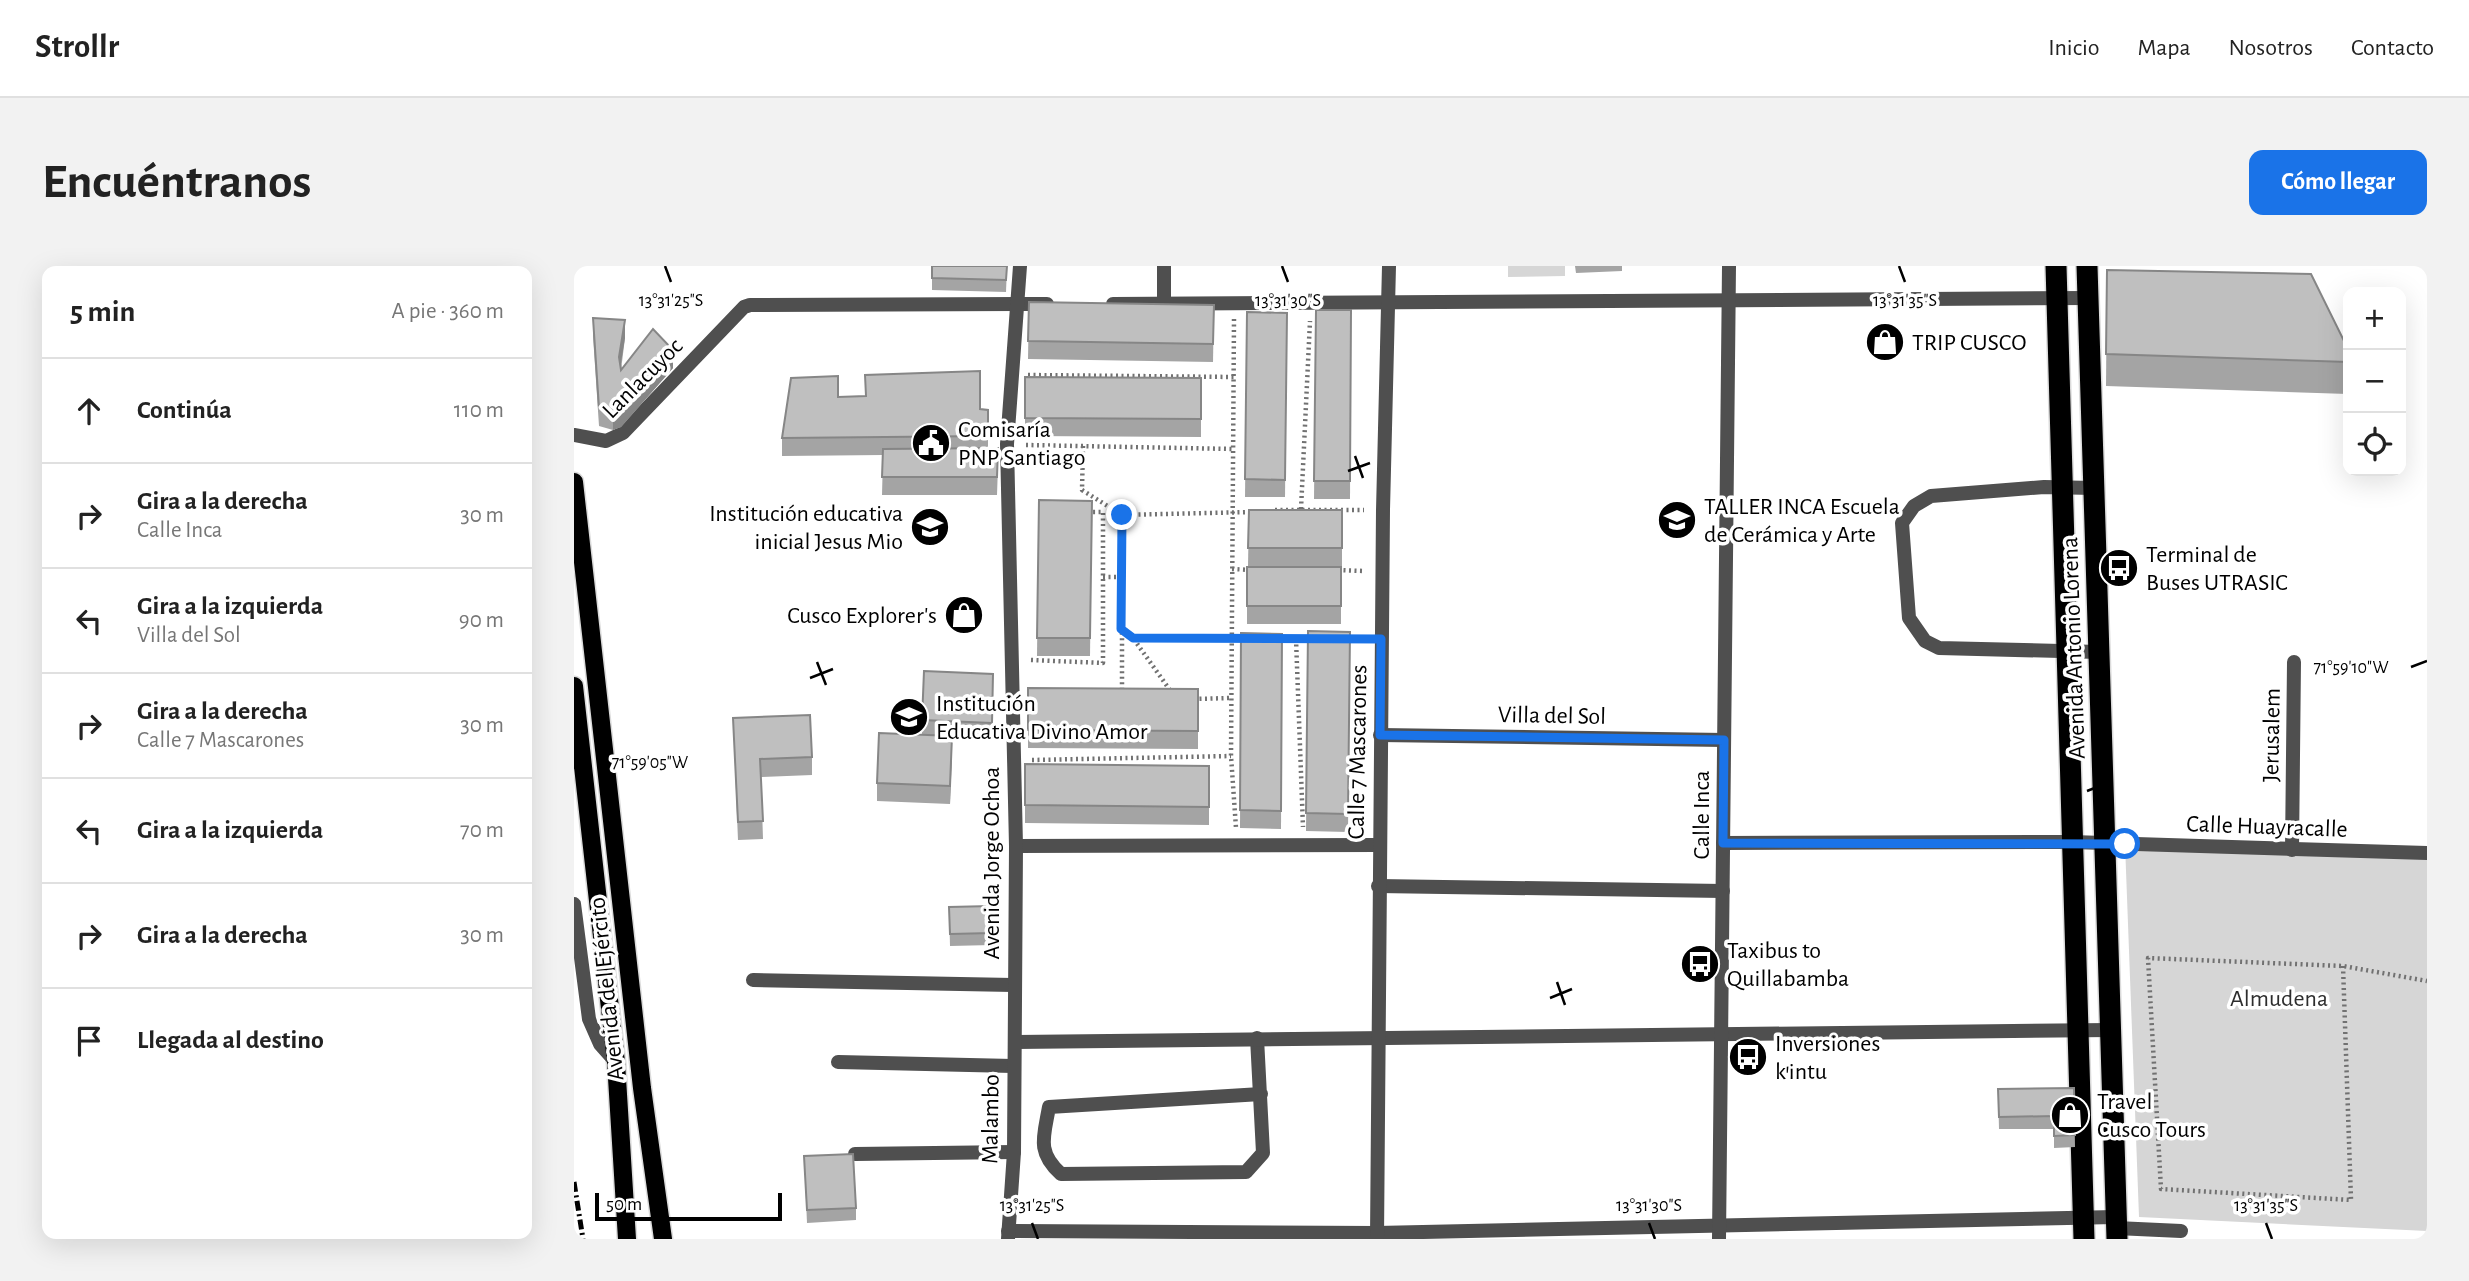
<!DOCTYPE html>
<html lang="es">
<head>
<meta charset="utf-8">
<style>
	:root { --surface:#fff; --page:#f2f2f2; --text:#222; --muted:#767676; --line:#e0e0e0; --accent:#1a73e8 }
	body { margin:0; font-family:"Alegreya Sans",sans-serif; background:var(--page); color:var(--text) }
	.controls { position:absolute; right:21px; top:21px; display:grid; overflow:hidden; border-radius:14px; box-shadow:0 7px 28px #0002 }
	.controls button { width:63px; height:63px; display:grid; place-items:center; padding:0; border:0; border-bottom:2px solid var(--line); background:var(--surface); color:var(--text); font:35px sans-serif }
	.scale { position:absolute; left:21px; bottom:18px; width:187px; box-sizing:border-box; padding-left:7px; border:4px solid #000; border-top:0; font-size:19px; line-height:24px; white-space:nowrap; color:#000; -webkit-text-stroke:5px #fff; paint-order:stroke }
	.stop { position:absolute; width:21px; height:21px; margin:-16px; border:5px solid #1a73e8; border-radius:50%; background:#fff }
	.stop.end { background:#1a73e8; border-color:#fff; box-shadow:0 2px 7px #0008 }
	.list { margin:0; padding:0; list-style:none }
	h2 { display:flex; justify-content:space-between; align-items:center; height:91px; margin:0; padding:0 28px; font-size:30px }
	h2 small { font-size:23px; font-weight:400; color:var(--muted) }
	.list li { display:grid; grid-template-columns:46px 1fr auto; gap:21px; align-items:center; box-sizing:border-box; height:105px; padding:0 28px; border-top:2px solid var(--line) }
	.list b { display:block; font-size:26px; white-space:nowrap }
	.list p { margin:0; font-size:23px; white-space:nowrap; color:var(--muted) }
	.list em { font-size:23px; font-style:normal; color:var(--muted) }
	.icon { flex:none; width:38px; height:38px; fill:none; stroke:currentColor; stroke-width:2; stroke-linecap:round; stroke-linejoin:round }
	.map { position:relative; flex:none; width:1853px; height:973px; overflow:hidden; border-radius:14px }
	header { display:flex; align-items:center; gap:42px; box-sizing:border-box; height:98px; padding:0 35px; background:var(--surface); border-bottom:2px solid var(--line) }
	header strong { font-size:33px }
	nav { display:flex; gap:38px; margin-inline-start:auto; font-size:24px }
	.intro { display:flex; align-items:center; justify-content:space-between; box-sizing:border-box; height:168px; padding:0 42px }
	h1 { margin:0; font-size:49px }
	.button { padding:18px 32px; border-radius:14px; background:var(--accent); color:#fff; font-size:24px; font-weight:700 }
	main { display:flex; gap:42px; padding:0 42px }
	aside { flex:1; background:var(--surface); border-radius:14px; box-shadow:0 7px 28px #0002 }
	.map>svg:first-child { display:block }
	.green { fill:#d6d6d6 }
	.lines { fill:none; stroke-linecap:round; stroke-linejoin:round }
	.primary-casing { stroke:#dbdbdb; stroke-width:21 }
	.highway-casing { stroke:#dbdbdb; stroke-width:24 }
	.path { stroke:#717171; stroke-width:4.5; stroke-dasharray:2 3.5; stroke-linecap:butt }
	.lane { stroke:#4f4f4f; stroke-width:14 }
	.street { stroke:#4f4f4f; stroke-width:14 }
	.primary { stroke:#000; stroke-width:18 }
	.highway { stroke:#000; stroke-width:21 }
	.rail { stroke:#000; stroke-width:5; stroke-dasharray:10 3.5 2 3.5; stroke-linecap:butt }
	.wall { fill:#a4a4a4 }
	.shaded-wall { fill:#868686 }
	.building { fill:#bfbfbf; stroke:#868686; stroke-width:2 }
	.route { stroke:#1a73e8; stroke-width:9 }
	.ticks { fill:none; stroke:#000; stroke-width:2.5 }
	.labels { text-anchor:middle; stroke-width:7; stroke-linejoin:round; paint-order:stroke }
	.poi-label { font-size:24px; fill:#000; stroke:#fff; text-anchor:start }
	.street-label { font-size:24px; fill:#000; stroke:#fff }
	.park-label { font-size:24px; fill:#2d2d2d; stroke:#fff }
	.ticks-label { font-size:18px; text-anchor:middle; fill:#000; stroke:#fff; stroke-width:7; stroke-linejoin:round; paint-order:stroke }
</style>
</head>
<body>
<header>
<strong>Strollr</strong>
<nav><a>Inicio</a><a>Mapa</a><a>Nosotros</a><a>Contacto</a></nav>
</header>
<div class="intro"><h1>Encuéntranos</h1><a class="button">Cómo llegar</a></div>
<main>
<aside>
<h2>5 min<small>A pie · 360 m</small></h2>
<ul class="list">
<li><svg class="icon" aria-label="ahead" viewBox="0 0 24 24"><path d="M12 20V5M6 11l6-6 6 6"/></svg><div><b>Continúa</b></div><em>110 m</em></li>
<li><svg class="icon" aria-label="right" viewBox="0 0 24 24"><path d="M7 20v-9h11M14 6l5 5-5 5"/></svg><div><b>Gira a la derecha</b><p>Calle Inca</p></div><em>30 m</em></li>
<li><svg class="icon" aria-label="left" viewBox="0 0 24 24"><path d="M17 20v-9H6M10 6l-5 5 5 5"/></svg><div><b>Gira a la izquierda</b><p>Villa del Sol</p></div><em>90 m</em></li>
<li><svg class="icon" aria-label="right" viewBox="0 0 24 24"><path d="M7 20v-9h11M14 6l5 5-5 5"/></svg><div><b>Gira a la derecha</b><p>Calle 7 Mascarones</p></div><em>30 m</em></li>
<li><svg class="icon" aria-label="left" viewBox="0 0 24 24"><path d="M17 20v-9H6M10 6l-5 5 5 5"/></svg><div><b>Gira a la izquierda</b></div><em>70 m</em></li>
<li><svg class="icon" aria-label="right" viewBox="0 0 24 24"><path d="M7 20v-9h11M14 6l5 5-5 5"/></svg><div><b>Gira a la derecha</b></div><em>30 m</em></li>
<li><svg class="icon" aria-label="arrive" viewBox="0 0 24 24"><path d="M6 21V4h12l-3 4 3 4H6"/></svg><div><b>Llegada al destino</b></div></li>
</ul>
</aside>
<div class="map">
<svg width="1853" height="973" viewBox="0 0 1853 973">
	<rect width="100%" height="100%" fill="#fff"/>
	<g class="green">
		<polygon points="934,0 991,0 991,10 934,11"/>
		<polygon points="1551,578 1853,587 1853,965 1565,951"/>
	</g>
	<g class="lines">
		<g class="primary-casing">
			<g id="primary">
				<polyline points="0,216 68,822 89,973"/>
				<polyline points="0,420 42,796 53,973"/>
			</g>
		</g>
		<g class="highway-casing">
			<g id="highway">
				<polyline points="1482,0 1510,973"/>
				<polyline points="1513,0 1543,973"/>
			</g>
		</g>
		<g class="path">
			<polyline points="660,53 657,490 662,562"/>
			<polyline points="454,109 660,111"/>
			<polyline points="452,179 659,183"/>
			<polyline points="509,180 508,224 548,249 548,426"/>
			<polyline points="727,243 736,55"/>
			<polyline points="701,244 790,244"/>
			<polyline points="548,249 678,246"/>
			<polyline points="658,303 678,304"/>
			<polyline points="764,304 790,305"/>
			<polyline points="529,311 548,311"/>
			<polyline points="547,363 559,372 598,427"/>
			<polyline points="559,372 673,372"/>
			<polyline points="703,373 740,373"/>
			<polyline points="722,373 729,561"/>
			<polyline points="457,394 529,397 529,246 512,246"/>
			<polyline points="620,433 657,432"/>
			<polyline points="458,494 657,490"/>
			<polyline points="1769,700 1777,934 1587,923 1574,692 1769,700 1853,715"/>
		</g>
		<g class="lane">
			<polyline points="1520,222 1470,221 1357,230 1340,240 1328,257 1335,352 1351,375 1365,382 1525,386"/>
			<polyline points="1718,584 1720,396"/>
			<path d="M683 772 689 887 672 906 487 908C462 886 470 870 475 841L687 828"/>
			<polyline points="1542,962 1607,965"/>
		</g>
		<g class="street">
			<polyline points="539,38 1514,32"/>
			<polyline points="590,38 590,0"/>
			<polyline points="0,169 32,175 49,167 170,41 176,39 473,38"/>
			<polyline points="806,469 1150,474"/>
			<polyline points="1149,577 1498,576 1853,587"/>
			<polyline points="442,580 805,579"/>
			<polyline points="804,620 1149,625"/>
			<polyline points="0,638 15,753 26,778 42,796"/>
			<polyline points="179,714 439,719"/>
			<polyline points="441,776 1536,764"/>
			<polyline points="264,796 439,800"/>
			<polyline points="281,888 440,886"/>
			<polyline points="434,965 803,967 1541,951"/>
			<polyline points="434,973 440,886 442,580 433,178 446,0"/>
			<polyline points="803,973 809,244 815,0"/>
			<polyline points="1145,973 1155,0"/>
		</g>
		<use href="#primary" class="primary"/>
		<use href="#highway" class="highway"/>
		<polyline class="rail" points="0,916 9,973"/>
	</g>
	<g class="wall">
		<polygon points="358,0 433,0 432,26 358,24"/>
		<polygon points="1001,0 1048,0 1048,5 1002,7"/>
		<polygon points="1533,4 1774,83 1774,128 1532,120"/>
		<polygon points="455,36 640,39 639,96 454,93"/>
		<polygon points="742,44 777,44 776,233 740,233"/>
		<polygon points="673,46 713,47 711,231 671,231"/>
		<polygon points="19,52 51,72 47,104 99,102 47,161 39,164 25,160 19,70"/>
		<polygon points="451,111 627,112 627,171 451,170"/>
		<polygon points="264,131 414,144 414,182 424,200 423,229 308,229 309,189 208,190 208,172"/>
		<polygon points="465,234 518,235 516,390 463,390"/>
		<polygon points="675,244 768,244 768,300 674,300"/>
		<rect x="673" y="301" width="94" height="57"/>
		<polygon points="734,365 776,366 774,566 732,565"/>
		<polygon points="667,367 708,368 707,563 666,562"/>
		<polygon points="419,408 418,475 378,474 376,538 303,535 303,517 348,469 348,454"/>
		<polygon points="454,422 624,423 624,483 454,482"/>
		<polygon points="159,452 238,491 238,509 187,511 189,573 164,574"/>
		<polygon points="451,498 635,500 635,559 451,557"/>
		<polygon points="417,640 418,679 376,680 375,641"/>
		<polygon points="1500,822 1501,881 1480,882 1480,863 1425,863 1424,823"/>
		<polygon points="230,890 282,942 282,954 233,957"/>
	</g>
	<g class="shaded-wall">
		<polygon points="51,54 51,72 45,109 45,91"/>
		<polygon points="99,84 99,102 47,161 39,164 39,146"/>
		<polygon points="378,470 378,488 376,538 376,520"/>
	</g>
	<g class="building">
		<polygon points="358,0 433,0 432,14 358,12"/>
		<polygon points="1533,4 1737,8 1774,83 1774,96 1532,88"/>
		<polygon points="455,36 640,39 639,78 454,75"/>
		<polygon points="742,44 777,44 776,215 740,215"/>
		<polygon points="673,46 713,47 711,214 671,213"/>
		<polygon points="19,52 51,54 45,91 47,104 79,63 99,84 47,143 39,146 25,142"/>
		<polygon points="406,105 406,143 414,144 414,170 208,172 217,112 264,110 264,131 292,130 291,109"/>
		<polygon points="451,111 627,112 627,153 451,152"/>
		<polygon points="424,182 423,211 308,211 309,183"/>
		<polygon points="465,234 518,235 516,372 463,372"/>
		<polygon points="675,244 768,244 768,282 674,282"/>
		<rect x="673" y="301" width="94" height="39"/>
		<polygon points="734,365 776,366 774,548 732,547"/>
		<polygon points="667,367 708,368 707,545 666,544"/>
		<polygon points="350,405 419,408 418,457 348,454"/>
		<polygon points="454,422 624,423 624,465 454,464"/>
		<polygon points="236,449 238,491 186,493 189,555 164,556 159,452"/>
		<polygon points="305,467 378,470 376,520 303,517"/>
		<polygon points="451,498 635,500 635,541 451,539"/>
		<polygon points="417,640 418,667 376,668 375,641"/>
		<polygon points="1500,822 1501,869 1480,870 1480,850 1425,851 1424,823"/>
		<polygon points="279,888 282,942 233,944 230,890"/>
	</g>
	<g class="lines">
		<polyline class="route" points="548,249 547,363 559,372 807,373 806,469 1150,474 1149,577 1551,578"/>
	</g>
	<path class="ticks" d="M91 0 97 16M708 0 714 16M1325 0 1331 16M781 190 789 212M774 205 796 197M243 396 252 419M1837 401 1853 395M236 412 259 403M0 502 16 496M1520 509 1529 532M1513 525 1536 516M983 716 991 739M976 732 998 723M458 957 464 973M1075 957 1081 973M1692 957 1698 973"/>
	<defs>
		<g id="shop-disc" transform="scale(2.0125)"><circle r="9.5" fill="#000" stroke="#fff"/><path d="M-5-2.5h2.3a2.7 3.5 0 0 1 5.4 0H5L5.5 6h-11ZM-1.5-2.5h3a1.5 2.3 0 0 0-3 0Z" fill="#fff"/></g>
		<g id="civic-disc" transform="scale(2.0125)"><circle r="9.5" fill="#000" stroke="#fff"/><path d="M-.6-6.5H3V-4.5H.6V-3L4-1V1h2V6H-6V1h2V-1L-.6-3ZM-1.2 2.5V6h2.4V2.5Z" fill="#fff"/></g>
		<g id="school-disc" transform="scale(2.0125)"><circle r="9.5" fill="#000" stroke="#fff"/><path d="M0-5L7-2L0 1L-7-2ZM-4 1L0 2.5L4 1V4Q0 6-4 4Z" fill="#fff"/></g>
		<g id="bus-disc" transform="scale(2.0125)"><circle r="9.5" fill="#000" stroke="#fff"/><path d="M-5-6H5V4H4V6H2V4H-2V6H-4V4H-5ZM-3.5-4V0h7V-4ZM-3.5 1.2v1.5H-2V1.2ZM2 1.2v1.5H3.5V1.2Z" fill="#fff"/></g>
	</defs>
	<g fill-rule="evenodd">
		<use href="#shop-disc" x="1311" y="76"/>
		<use href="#civic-disc" x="357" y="177"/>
		<use href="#school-disc" x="1103" y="254"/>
		<use href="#school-disc" x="356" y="261"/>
		<use href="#bus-disc" x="1545" y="302"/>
		<use href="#shop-disc" x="390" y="349"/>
		<use href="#school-disc" x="335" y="451"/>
		<use href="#bus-disc" x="1126" y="698"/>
		<use href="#bus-disc" x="1174" y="791"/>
		<use href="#shop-disc" x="1496" y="849"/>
	</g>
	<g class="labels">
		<g class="poi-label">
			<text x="1338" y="84">TRIP CUSCO</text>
			<text x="384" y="171">Comisaría<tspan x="384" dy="28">PNP Santiago</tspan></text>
			<text x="1130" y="248">TALLER INCA Escuela<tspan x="1130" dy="28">de Cerámica y Arte</tspan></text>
			<text x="329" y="255" text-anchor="end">Institución educativa<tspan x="329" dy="28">inicial Jesus Mio</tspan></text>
			<text x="1572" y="296">Terminal de<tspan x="1572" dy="28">Buses UTRASIC</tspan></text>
			<text x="363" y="357" text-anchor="end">Cusco Explorer's</text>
			<text x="362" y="445">Institución<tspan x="362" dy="28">Educativa Divino Amor</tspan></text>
			<text x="1153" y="692">Taxibus to<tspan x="1153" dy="28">Quillabamba</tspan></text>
			<text x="1201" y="785">Inversiones<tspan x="1201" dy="28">k'intu</tspan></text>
			<text x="1523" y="843">Travel<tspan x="1523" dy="28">Cusco Tours</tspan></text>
		</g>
		<g class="street-label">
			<text transform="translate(68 112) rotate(-45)" y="8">Lanlacuyoc</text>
			<text transform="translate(1499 382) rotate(-92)" y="8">Avenida Antonio Lorena</text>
			<text transform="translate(978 449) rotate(1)" y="8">Villa del Sol</text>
			<text transform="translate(1697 469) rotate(-89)" y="8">Jerusalem</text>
			<text transform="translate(783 486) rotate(-89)" y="8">Calle 7 Mascarones</text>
			<text transform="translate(1127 549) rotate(-90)" y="8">Calle Inca</text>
			<text transform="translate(1693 560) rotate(2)" y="8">Calle Huayracalle</text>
			<text transform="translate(417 597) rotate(-90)" y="8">Avenida Jorge Ochoa</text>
			<text transform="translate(32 723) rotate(-96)" y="8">Avenida del Ejército</text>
			<text transform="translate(416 853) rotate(-89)" y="8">Malambo</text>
		</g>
		<g class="park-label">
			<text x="1705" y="740">Almudena</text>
		</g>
	</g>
	<g class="ticks-label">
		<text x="97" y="40">13°31'25"S</text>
		<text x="714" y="40">13°31'30"S</text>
		<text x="1331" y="40">13°31'35"S</text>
		<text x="1777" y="407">71°59'10"W</text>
		<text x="76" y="502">71°59'05"W</text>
		<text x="458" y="945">13°31'25"S</text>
		<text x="1075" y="945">13°31'30"S</text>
		<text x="1692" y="945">13°31'35"S</text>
	</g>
</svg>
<div class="controls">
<button>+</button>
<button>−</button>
<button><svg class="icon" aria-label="locate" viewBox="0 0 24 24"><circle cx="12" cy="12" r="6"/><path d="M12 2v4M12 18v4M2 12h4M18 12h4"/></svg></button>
</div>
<div class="scale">50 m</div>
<div class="stop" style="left:1551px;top:578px"></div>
<div class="stop end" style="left:548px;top:249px"></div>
</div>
</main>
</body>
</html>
